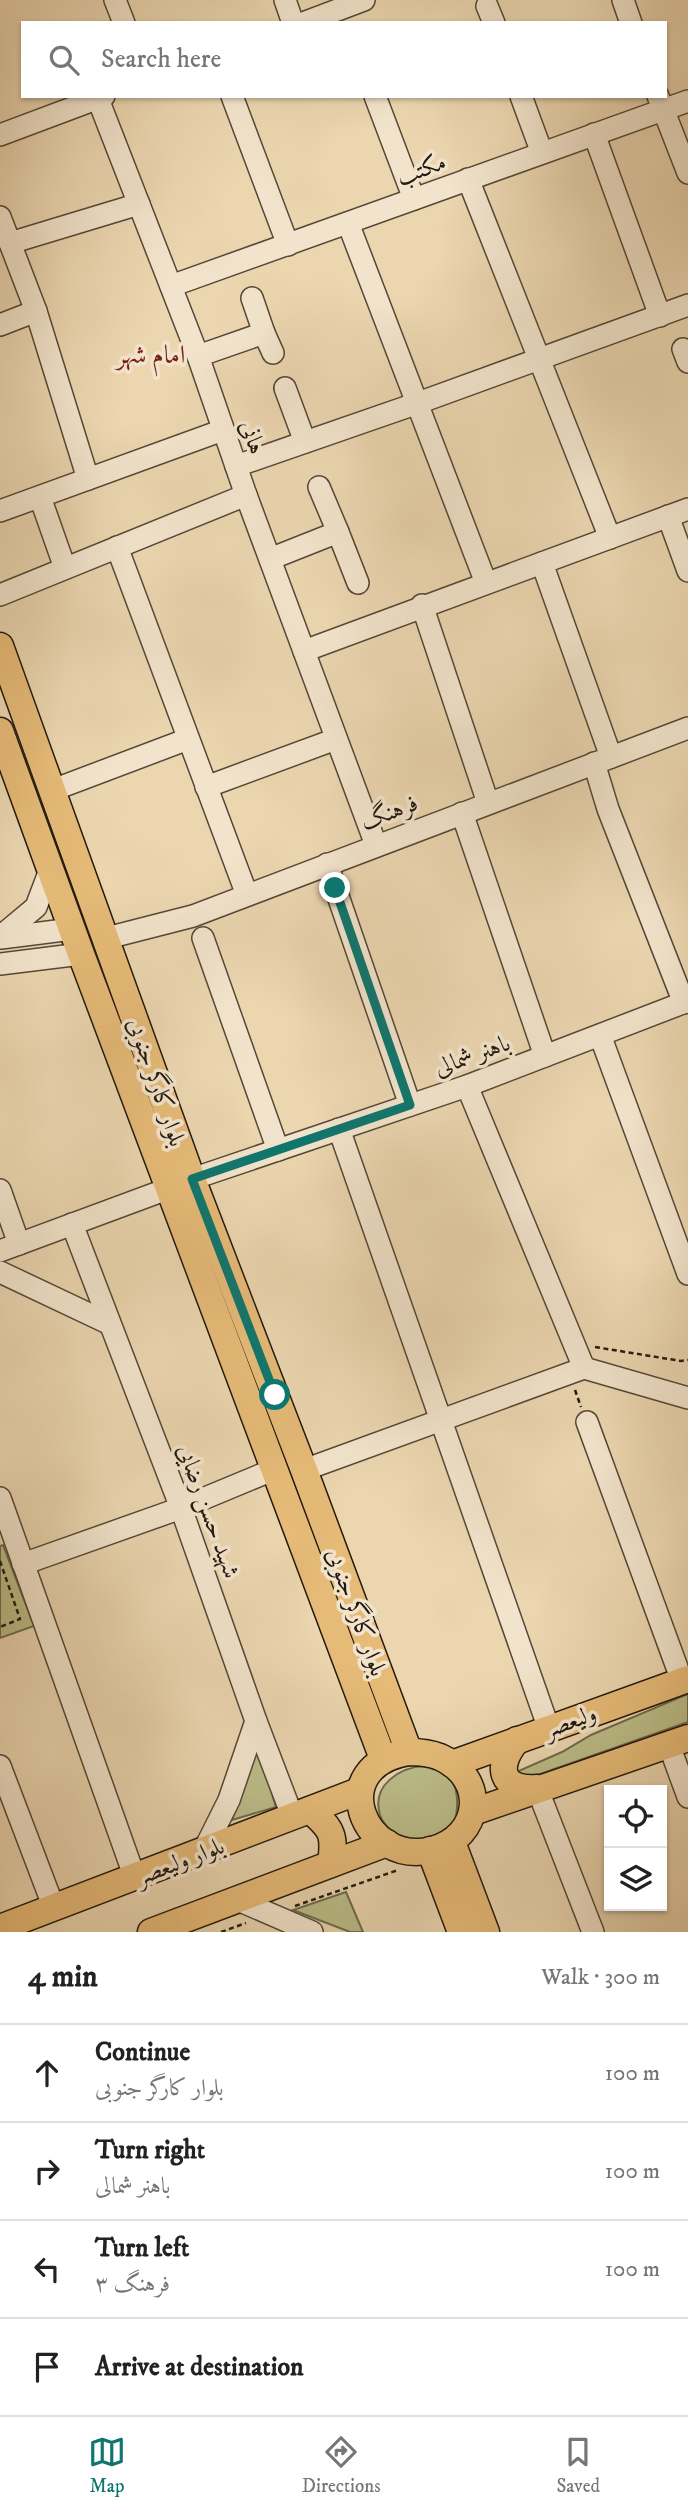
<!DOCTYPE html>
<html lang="en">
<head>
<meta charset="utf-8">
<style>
	:root { --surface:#fff; --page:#f2f2f2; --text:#222; --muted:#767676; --line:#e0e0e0; --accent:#0f766e }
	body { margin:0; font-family:"IM FELL DW Pica",Amiri,serif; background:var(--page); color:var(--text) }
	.controls { position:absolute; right:21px; bottom:21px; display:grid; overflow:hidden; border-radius:0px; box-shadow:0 2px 5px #0004 }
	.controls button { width:63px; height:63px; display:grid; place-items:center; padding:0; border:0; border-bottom:2px solid var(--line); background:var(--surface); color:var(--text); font:35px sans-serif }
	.stop { position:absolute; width:21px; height:21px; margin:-16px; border:5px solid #0f766e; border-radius:50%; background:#fff }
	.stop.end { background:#0f766e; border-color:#fff; box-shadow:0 2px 7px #0008 }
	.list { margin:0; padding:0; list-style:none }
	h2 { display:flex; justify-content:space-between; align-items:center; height:91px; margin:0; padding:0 28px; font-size:30px }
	h2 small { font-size:23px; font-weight:400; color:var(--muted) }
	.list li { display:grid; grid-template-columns:46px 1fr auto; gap:21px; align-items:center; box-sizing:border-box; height:98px; padding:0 28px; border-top:2px solid var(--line) }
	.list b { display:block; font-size:26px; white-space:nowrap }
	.list p { margin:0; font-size:23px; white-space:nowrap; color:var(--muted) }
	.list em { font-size:23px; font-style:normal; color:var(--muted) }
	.icon { flex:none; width:38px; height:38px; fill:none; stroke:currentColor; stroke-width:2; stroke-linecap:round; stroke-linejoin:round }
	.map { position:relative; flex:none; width:688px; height:1932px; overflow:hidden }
	.search { position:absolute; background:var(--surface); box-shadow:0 2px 5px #0004; left:21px; right:21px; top:21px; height:77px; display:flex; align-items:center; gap:18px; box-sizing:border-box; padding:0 24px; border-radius:0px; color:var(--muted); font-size:26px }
	.sheet { height:483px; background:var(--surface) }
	nav { display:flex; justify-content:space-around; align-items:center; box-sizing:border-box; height:98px; border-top:2px solid var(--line); background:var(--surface); font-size:19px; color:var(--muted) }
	nav a { display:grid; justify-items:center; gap:4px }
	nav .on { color:var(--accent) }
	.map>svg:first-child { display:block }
	.green { fill:#bbbd89; stroke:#6e6b4c; stroke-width:2 }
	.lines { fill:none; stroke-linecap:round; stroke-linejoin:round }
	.minor-casing { stroke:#544836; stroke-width:24 }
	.major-casing { stroke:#22190e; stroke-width:29 }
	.path { stroke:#22190e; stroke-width:2.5; stroke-dasharray:5 3.5; stroke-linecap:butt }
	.minor { stroke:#f2e4cc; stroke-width:21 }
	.major { stroke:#e6bb78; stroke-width:26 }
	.route { stroke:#0f766e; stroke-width:9 }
	.labels { text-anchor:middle; stroke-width:7; stroke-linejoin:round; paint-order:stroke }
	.street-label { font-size:24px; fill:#22190e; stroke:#f2e4cc }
	.neighbourhood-label { font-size:26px; fill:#7a1f14; stroke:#f2e4cc }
</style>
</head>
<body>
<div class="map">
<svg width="688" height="1932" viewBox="0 0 688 1932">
	<rect width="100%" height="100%" fill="#ebd6b0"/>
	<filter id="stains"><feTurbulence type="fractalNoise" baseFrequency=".00286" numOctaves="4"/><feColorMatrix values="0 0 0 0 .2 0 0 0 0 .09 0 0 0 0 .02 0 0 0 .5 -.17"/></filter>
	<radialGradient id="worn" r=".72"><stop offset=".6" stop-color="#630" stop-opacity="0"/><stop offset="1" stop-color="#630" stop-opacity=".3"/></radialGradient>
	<g class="green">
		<polygon points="3,1545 34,1626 0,1638 0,1546"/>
		<polygon points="688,1694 688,1722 526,1779 514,1773 562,1752 591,1735"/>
		<polygon points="257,1745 276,1807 232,1820"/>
		<path d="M425 1766C429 1767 437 1768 441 1770 463 1783 458 1813 452 1833L406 1843C397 1835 384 1827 380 1815 371 1785 400 1767 425 1766Z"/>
		<polygon points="346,1892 363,1932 350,1932 293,1910"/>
	</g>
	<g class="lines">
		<g class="minor-casing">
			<g id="minor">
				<polyline points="115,0 124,23"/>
				<polyline points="285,0 293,23"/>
				<polyline points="623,0 631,23"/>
				<polyline points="487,6 494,23"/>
				<polyline points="303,23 364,0"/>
				<polyline points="232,96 288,245"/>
				<polyline points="375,96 414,199"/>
				<polyline points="521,96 542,153"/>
				<polyline points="658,96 688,173"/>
				<polyline points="98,99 198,356 246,495 376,845"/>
				<polyline points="594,134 660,316"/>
				<polyline points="0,135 104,96"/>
				<polyline points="468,179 610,538"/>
				<polyline points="0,217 36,311 88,479"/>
				<polyline points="348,223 486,583"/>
				<polyline points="10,243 139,204"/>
				<polyline points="171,286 688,101"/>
				<polyline points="252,298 264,333"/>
				<polyline points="0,325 36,311"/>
				<polyline points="683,349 688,362"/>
				<polyline points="198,356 264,333 273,353"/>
				<polyline points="285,388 305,442"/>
				<polyline points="236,466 418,403 688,305"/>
				<polyline points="40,497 65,568"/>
				<polyline points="0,511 223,430"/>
				<polyline points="668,516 688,571"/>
				<polyline points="338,532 358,583"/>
				<polyline points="117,547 247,895"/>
				<polyline points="270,559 338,532 319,487"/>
				<polyline points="542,563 611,757"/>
				<polyline points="0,595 246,495"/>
				<polyline points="422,605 488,803"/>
				<polyline points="304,651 688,509"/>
				<polyline points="594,763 608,809 684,1003"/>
				<polyline points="206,787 336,739"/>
				<polyline points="53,790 188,739"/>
				<polyline points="462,813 545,1056"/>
				<polyline points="327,864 410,1105"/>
				<polyline points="0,937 36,907 50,870"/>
				<polyline points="1,938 72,929"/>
				<polyline points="107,938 193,916 688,728"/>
				<polyline points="203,938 278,1150"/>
				<polyline points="0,964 81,954"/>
				<polyline points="600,1035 688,1274"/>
				<polyline points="467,1086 584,1368"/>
				<polyline points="339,1129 549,1729"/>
				<polyline points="192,1179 467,1086 688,1001"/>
				<polyline points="0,1190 19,1244"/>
				<polyline points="72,1224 181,1508 256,1721 293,1818"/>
				<polyline points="0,1251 170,1188"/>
				<polyline points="0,1272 110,1324"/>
				<polyline points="584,1368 688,1398"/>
				<polyline points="587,1422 682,1681"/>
				<polyline points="304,1470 584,1368"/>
				<polyline points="0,1498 135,1878"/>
				<polyline points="23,1564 181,1508 275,1469"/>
				<polyline points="669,1745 688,1797"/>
				<polyline points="0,1766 54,1908"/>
				<polyline points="537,1788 593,1932"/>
				<polyline points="203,1852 229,1800 256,1721"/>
				<polyline points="238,1900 312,1932"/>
			</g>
		</g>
		<g class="major-casing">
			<g id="major">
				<polyline points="0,646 192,1179 304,1470 409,1752"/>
				<polyline points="0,731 81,954 383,1759"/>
				<path d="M517 1740C495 1766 500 1791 537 1788"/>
				<path d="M409 1752C419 1752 430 1753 440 1757 488 1778 482 1837 432 1850 363 1867 323 1766 409 1752Z"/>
				<polyline points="452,1764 688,1679"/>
				<path d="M310 1810C333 1830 335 1835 331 1864"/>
				<polyline points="473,1812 688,1738"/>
				<polyline points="452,1842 486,1932"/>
				<polyline points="430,1850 461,1932"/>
				<polyline points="0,1928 359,1791"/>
				<polyline points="151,1932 387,1843"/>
			</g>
		</g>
		<g class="path">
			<polyline points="595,1347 681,1361 688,1360"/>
			<polyline points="575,1390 581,1407"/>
			<polyline points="0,1561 20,1619 0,1627"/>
			<polyline points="295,1906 398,1870"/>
			<polyline points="221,1932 246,1923"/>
		</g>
		<use href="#minor" class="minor"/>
		<use href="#major" class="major"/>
	</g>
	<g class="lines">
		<polyline class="route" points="275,1395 192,1179 410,1105 335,888"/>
	</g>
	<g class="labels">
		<g class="street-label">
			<text transform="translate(421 169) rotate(-20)" y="8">مکتب</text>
			<text transform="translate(253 437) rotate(71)" y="8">هانی</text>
			<text transform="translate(389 812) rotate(-21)" y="8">فرهنگ</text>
			<text transform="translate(472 1055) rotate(-20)" y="8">باهنر شمالی</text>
			<text transform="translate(157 1082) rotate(71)" y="8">بلوار کارگر جنوبی</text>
			<text transform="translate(209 1511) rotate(70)" y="8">شهید حسن رضایی</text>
			<text transform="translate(357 1612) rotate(70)" y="8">بلوار کارگر جنوبی</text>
			<text transform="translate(570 1721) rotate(-20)" y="8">ولیعصر</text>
			<text transform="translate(180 1861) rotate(-21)" y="8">بلوار ولیعصر</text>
		</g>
		<g class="neighbourhood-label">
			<text x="151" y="363">امام شهر</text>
		</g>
	</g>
	<rect width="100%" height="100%" filter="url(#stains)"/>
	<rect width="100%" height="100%" fill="url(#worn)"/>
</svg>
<div class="controls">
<button><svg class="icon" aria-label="locate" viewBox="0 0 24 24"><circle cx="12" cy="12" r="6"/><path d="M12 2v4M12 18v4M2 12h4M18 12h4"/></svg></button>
<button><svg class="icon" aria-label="layers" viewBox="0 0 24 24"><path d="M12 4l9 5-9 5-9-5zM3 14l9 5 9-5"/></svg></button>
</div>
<div class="stop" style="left:275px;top:1395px"></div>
<div class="stop end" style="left:335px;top:888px"></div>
<div class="search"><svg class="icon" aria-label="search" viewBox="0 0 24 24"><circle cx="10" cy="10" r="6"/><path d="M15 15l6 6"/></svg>Search here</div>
</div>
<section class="sheet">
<h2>4 min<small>Walk · 300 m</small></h2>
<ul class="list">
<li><svg class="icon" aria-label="ahead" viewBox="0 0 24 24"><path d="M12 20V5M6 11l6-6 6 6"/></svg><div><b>Continue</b><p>بلوار کارگر جنوبی</p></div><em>100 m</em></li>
<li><svg class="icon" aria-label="right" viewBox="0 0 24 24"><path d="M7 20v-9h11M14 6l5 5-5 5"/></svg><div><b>Turn right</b><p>باهنر شمالی</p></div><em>100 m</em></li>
<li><svg class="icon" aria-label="left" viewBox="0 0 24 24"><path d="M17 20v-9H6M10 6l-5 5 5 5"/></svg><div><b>Turn left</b><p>فرهنگ ۳</p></div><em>100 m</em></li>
<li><svg class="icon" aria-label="arrive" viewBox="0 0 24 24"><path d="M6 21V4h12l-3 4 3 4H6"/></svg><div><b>Arrive at destination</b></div></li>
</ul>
</section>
<nav>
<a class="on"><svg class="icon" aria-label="map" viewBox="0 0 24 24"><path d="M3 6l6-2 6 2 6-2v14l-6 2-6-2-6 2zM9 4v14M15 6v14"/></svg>Map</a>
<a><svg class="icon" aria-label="directions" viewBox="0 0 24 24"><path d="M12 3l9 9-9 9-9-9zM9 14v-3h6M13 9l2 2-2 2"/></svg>Directions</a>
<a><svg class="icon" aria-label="saved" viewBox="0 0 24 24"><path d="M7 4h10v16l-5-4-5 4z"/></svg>Saved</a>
</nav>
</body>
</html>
